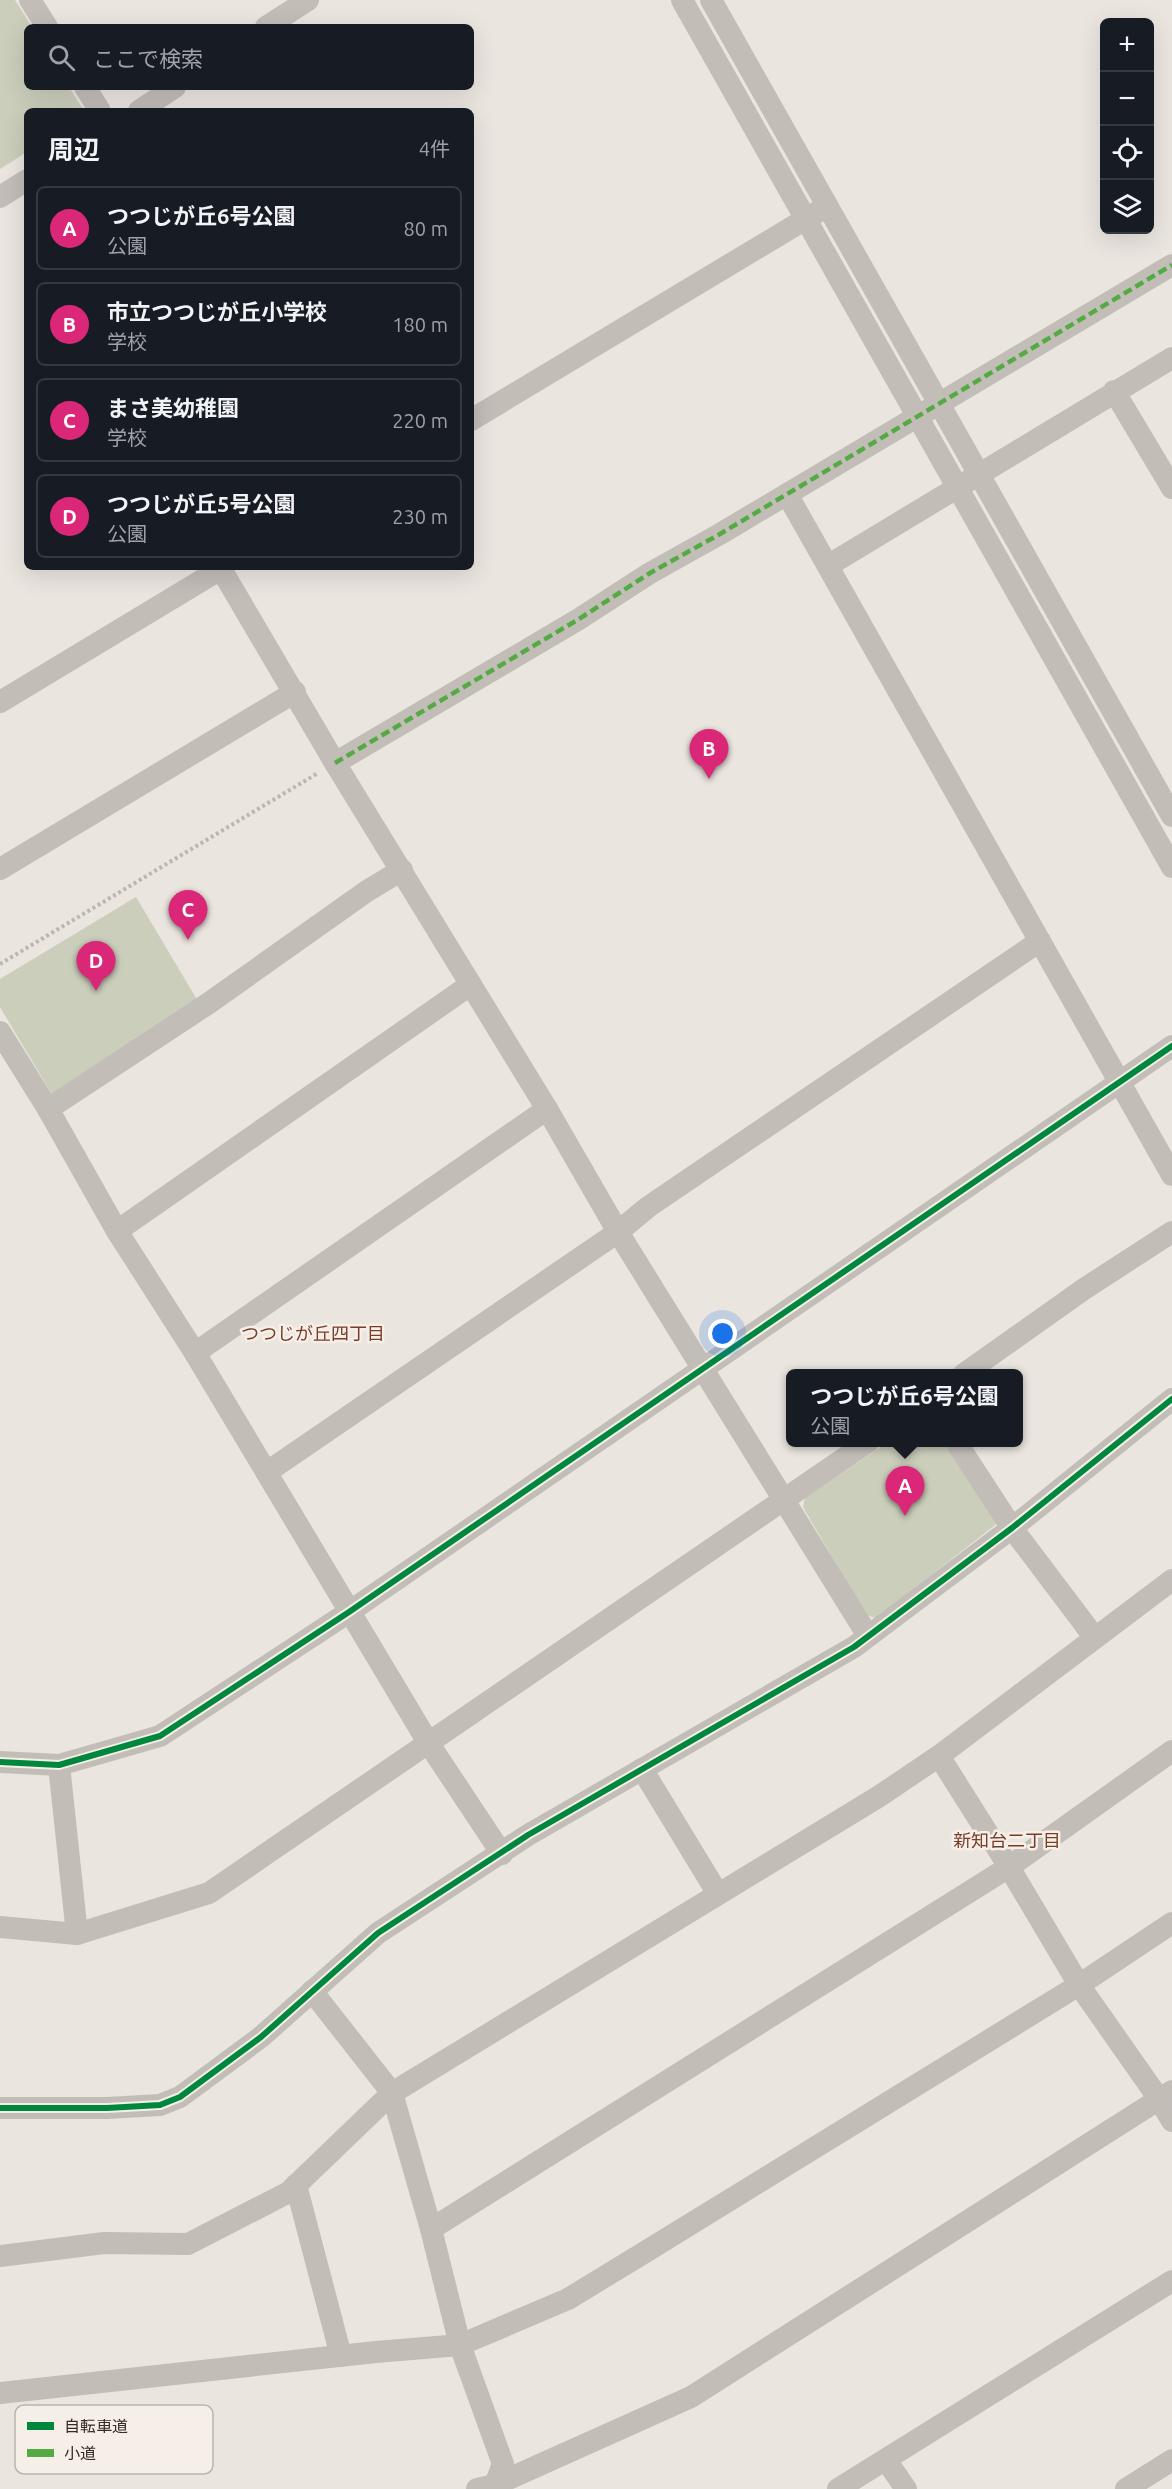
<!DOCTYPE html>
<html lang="ja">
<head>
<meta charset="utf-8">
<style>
	:root { --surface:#171b24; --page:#242831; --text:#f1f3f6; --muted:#9ea1a6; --line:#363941; --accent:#db2777 }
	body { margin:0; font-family:Ubuntu,"Noto Sans JP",sans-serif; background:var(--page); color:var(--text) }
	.controls { position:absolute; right:18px; top:18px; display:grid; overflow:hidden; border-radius:9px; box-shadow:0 6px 24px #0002 }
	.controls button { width:54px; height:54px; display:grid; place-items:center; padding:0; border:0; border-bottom:2px solid var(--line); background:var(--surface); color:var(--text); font:30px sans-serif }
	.you { position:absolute; left:723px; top:1334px; width:21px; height:21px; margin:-15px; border:4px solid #fff; border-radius:50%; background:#1a73e8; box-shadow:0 0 0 9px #1a73e833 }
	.badge { display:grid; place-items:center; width:39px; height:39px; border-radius:50%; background:var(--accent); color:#fff; font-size:20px; font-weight:700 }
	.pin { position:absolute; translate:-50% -50px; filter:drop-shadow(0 2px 3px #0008) }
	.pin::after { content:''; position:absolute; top:32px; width:21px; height:18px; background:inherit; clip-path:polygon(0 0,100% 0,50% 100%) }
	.popup { position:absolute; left:786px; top:1369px; width:237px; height:78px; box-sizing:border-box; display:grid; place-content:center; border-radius:9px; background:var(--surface); filter:drop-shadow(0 2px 4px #0005); font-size:20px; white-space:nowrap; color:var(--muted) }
	.popup b { font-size:22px; color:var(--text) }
	.popup::after { content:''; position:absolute; left:50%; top:100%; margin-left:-12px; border:12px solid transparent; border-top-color:var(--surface) }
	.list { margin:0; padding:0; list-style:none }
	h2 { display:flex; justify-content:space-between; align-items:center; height:78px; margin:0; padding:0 24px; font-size:26px }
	h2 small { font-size:20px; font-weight:400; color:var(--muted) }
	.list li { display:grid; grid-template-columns:39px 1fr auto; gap:18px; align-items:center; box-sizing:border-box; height:84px; margin:0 12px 12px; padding:0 12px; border:2px solid var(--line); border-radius:9px }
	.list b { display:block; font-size:22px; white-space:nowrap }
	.list p { margin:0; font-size:20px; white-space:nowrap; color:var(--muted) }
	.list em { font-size:20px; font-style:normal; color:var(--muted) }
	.icon { flex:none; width:33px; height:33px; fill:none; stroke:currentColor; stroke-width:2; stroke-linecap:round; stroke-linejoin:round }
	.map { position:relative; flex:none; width:1172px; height:2489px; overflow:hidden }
	.search { position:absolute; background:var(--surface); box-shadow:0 6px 24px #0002; left:24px; top:24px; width:450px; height:66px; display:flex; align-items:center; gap:15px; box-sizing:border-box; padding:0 21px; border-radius:9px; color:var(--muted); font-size:22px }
	.panel { position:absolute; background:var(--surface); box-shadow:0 6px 24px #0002; left:24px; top:108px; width:450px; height:462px; border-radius:9px }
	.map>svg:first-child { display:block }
	.green { fill:#cbcebb }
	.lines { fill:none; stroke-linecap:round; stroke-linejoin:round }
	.path { stroke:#bcb6b1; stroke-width:4; stroke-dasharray:3 3; stroke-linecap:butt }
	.minor { stroke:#c3bdb8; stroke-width:22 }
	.quiet { stroke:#54ab44; stroke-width:4.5; stroke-dasharray:9 4.5; stroke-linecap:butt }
	.cycleway-casing { stroke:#f6efe7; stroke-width:10 }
	.cycleway { stroke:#00873e; stroke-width:6 }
	.labels { text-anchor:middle; stroke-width:5; stroke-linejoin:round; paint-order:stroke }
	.neighbourhood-label { font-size:18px; fill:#783d2a; stroke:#f6efe7 }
	.key { fill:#f6efe7; stroke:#bcb4ae; stroke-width:1.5 }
	.key-label { font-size:16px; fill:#332b28 }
</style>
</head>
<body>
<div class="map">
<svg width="1172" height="2489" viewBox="0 0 1172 2489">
	<rect width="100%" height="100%" fill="#eae5df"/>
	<g class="green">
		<polygon points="0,0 15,0 32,27 27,27 27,87 69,87 84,111 27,111 27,152 0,169"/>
		<polygon points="136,897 199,1003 53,1096 0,1007 0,979"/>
		<polygon points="954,1442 999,1522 876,1618 866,1615 803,1507 805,1498 887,1443"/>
	</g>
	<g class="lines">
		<polyline class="path" points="0,964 318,773"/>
		<g class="minor">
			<polyline points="30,0 47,27"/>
			<polyline points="682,0 1172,867"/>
			<polyline points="711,0 1172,816"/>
			<polyline points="266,27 308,0"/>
			<polyline points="85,87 100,111"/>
			<polyline points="139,111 175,87"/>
			<polyline points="0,197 27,180"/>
			<polyline points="1114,391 1172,488"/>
			<polyline points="471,420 819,211"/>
			<polyline points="787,494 1172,1175"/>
			<polyline points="829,565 1172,358"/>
			<polyline points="221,569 335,763 547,1109 618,1232 868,1636"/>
			<polyline points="0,702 224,567"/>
			<polyline points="335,763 579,619 650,573 720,534 1172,265"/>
			<polyline points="0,869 295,692"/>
			<polyline points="0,1032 48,1109 117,1231 195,1353 429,1744 502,1854"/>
			<polyline points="48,1109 209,1003 367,891 402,870"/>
			<polyline points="117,1231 470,985"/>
			<polyline points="195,1353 547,1109"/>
			<polyline points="964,1374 1084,1289 1172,1232"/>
			<polyline points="956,1442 1012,1528 1095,1638"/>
			<polyline points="267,1472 618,1232 648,1207 1040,941"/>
			<polyline points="939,1756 1009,1867 1079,1985 1159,2099 1172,2121"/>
			<polyline points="0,1762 59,1765 160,1736 349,1612 1172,1046"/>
			<polyline points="59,1765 77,1934"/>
			<polyline points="642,1769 718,1894"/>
			<polyline points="0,1927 77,1934 209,1893 868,1442"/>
			<polyline points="312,1991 392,2093 431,2229 460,2345 503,2464 495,2485"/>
			<polyline points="0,2108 107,2108 160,2105 180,2097 261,2037 378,1933 528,1835 854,1647 1012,1528 1172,1399"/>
			<polyline points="296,2185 341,2356"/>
			<polyline points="431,2229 1009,1867 1172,1751"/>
			<polyline points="0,2256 104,2243 188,2244 289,2192 392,2093 878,1797 939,1756 1172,1580"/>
			<polyline points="0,2393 376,2352 460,2345 568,2299 637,2257 1079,1985 1172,1923"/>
			<polyline points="886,2460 906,2489"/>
			<polyline points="477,2489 495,2485 691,2397 1172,2091"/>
			<polyline points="838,2489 1172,2281"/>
			<polyline points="1126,2489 1172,2460"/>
		</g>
		<polyline class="quiet" points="335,763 579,619 650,573 720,534 1172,265"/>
		<g class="cycleway-casing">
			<g id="cycleway">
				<polyline points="0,1762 59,1765 160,1736 349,1612 1172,1046"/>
				<polyline points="0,2108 107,2108 160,2105 180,2097 261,2037 378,1933 528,1835 854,1647 1012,1528 1172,1399"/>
			</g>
		</g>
		<use href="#cycleway" class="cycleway"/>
	</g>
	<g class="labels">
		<g class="neighbourhood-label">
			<text x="313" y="1340">つつじが丘四丁目</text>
			<text x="1007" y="1847">新知台二丁目</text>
		</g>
	</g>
	<rect x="15" y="2405" width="198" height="69" rx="9" class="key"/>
	<rect x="27" y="2422" width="27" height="8" fill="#00873e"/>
	<rect x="27" y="2449" width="27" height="8" fill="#54ab44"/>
	<g class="key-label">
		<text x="64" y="2432">自転車道</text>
		<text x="64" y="2459">小道</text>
	</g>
</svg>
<div class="controls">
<button>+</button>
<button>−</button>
<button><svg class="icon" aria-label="locate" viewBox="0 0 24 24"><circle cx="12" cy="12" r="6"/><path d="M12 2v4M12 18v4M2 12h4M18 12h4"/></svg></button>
<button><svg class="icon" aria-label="layers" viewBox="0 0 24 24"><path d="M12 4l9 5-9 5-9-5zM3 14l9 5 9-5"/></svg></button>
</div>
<div class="you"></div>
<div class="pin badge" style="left:905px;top:1516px">A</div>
<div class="popup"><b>つつじが丘6号公園</b>公園</div>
<div class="pin badge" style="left:709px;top:779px">B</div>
<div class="pin badge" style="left:188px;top:940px">C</div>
<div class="pin badge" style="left:96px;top:991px">D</div>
<div class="search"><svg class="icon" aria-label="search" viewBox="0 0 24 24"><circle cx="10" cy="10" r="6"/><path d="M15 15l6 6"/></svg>ここで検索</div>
<section class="panel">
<h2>周辺<small>4件</small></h2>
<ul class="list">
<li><span class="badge">A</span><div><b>つつじが丘6号公園</b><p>公園</p></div><em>80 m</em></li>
<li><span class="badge">B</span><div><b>市立つつじが丘小学校</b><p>学校</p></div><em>180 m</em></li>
<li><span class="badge">C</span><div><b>まさ美幼稚園</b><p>学校</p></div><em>220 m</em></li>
<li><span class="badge">D</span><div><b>つつじが丘5号公園</b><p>公園</p></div><em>230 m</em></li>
</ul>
</section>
</div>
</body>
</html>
